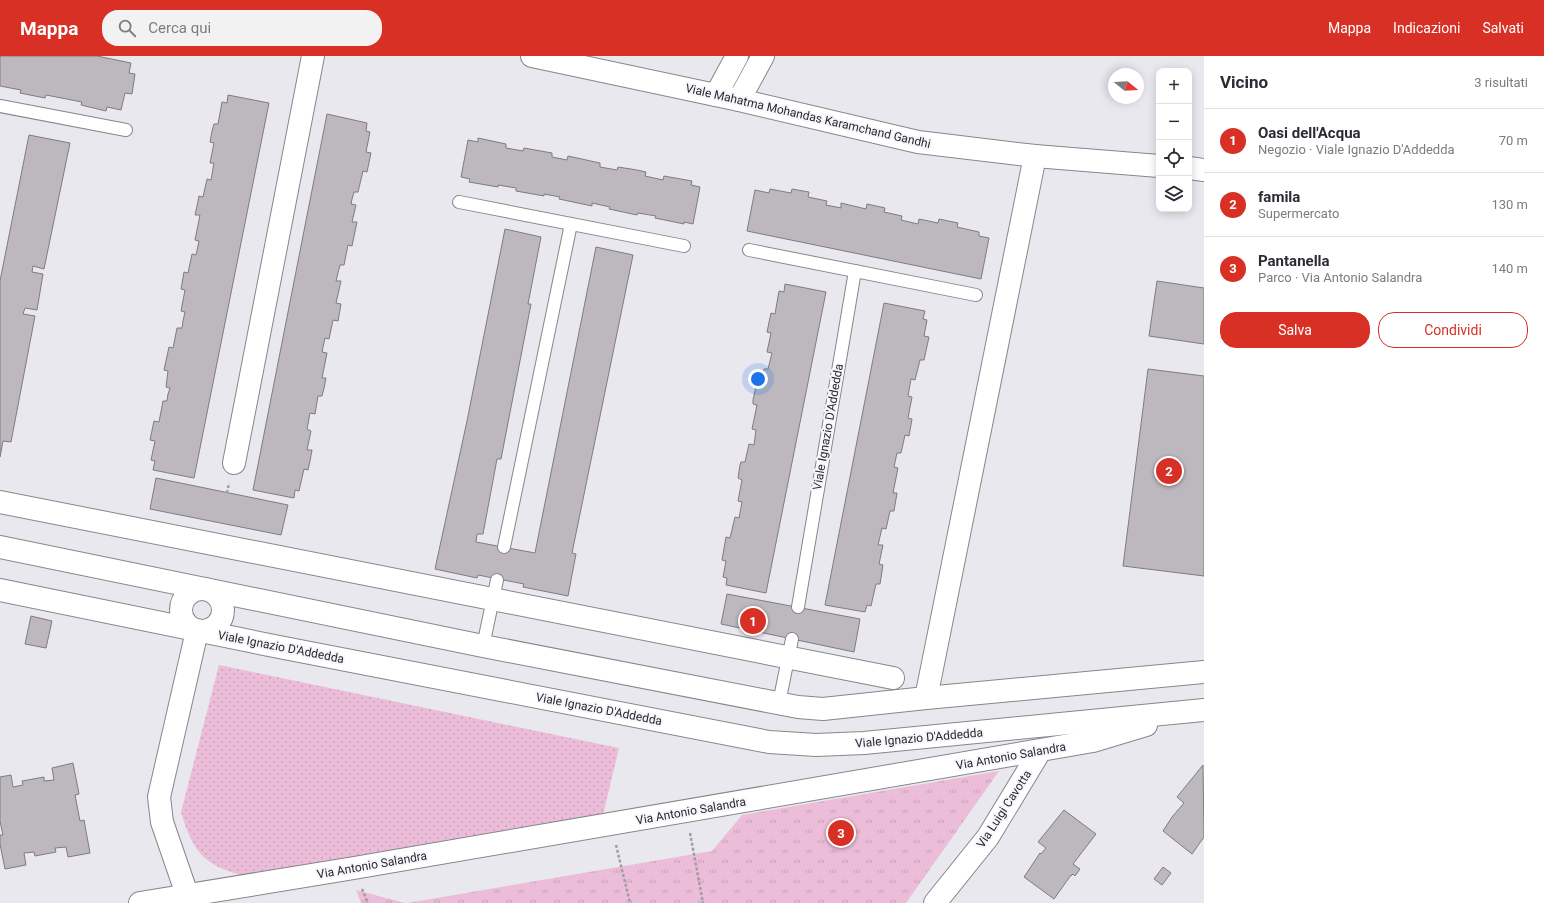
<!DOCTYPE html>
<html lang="it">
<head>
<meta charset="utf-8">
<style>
	:root { --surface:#fff; --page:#f2f2f3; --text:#2b2b33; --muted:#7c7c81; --line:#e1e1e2; --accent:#d93025 }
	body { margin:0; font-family:Roboto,sans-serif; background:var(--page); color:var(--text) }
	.controls { position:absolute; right:12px; top:12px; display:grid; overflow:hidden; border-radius:8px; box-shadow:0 2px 10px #0003 }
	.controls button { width:36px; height:36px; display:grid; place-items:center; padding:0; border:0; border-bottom:1px solid var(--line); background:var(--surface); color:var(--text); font:20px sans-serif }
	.compass { position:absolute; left:1108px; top:12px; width:36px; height:36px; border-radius:50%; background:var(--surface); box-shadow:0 2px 10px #0003; rotate:108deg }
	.you { position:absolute; left:758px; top:323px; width:14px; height:14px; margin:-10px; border:3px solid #fff; border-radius:50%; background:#1a73e8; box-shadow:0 0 0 6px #1a73e833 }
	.badge { display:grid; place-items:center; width:26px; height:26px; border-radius:50%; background:var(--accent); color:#fff; font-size:13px; font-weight:700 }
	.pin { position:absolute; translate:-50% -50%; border:2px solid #fff; box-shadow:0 1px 4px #0006 }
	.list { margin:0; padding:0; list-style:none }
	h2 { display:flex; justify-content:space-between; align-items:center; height:52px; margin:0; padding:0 16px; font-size:17px }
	h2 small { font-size:13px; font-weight:400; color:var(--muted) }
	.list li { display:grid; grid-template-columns:26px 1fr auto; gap:12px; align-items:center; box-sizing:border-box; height:64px; padding:0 16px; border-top:1px solid var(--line) }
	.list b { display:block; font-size:15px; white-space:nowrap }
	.list p { margin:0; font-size:13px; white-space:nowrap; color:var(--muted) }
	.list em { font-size:13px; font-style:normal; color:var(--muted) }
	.actions { display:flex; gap:8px; padding:12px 16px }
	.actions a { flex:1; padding:9px 0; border:1px solid var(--accent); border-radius:16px; text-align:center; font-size:14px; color:var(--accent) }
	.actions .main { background:var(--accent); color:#fff }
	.icon { flex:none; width:22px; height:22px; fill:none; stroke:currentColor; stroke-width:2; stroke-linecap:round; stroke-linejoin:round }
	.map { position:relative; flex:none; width:1204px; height:847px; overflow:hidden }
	header { display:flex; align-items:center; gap:24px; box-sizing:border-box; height:56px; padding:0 20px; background:var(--accent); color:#fff }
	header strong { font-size:19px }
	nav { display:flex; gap:22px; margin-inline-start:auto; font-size:14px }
	.search { width:280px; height:36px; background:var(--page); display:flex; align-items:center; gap:10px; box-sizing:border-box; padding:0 14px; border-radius:16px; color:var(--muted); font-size:15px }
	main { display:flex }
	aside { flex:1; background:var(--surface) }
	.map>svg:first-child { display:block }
	.grass { fill:url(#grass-dots) }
	.park { fill:url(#park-tufts) }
	.building { fill:#bdb8be; stroke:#7f7b80 }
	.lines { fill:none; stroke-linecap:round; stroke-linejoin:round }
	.lane-casing { stroke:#87868c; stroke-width:14 }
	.street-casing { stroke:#87868c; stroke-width:24 }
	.path { stroke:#a09ea4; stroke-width:2.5; stroke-dasharray:3 2; stroke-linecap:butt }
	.lane { stroke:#fff; stroke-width:12 }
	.street { stroke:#fff; stroke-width:22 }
	.labels { text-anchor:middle; stroke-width:4; stroke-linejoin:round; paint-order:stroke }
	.street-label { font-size:12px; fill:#29282b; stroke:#f7f6fd }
</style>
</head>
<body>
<header>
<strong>Mappa</strong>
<div class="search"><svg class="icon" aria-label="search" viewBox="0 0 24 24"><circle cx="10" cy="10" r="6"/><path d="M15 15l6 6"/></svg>Cerca qui</div>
<nav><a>Mappa</a><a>Indicazioni</a><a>Salvati</a></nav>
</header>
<main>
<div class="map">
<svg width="1204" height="847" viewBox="0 0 1204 847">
	<defs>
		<pattern id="grass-dots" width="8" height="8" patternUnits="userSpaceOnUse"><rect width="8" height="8" fill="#ecbdd8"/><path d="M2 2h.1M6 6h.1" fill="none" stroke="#caa2ba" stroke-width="1.8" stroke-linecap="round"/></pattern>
		<pattern id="park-tufts" width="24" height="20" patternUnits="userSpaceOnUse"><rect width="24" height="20" fill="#ecbdd8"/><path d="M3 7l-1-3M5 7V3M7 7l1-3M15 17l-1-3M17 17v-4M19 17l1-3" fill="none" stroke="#caa2ba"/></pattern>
	</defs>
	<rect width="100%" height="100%" fill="#eae8ef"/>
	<path class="grass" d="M219 609 619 692 602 763 250 822C207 810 194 801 181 756Z"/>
	<g class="park">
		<polygon points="999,715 906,847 407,847 712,795 742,759"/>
		<polygon points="356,834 405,847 361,847"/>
	</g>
	<g class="building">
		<polygon points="0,0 97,0 131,7 129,17 135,18 132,38 125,37 121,54 107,51 106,55 81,49 82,46 46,39 45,42 20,37 21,34 0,30"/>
		<polygon points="228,39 269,47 194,422 153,414 155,405 151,404 155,385 150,384 154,365 159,366 163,345 167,345 168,338 170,332 166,331 168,315 164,314 169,291 173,292 177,272 182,272 183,265 185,256 181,255 185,234 181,233 184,216 188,217 192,198 196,199 199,185 195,184 200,159 195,159 197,150 199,140 203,141 207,123 211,124 214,107 210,107 214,87 210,86 212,75 214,68 218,68 222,46 227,47"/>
		<polygon points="327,58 367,67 366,75 370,76 366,96 371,97 367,116 363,115 358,136 354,136 352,143 351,148 356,149 352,166 357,166 352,190 348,189 344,209 340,209 336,225 341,225 336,247 341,248 338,265 333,264 329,283 325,282 322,296 327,297 322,322 326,322 324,332 322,340 318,340 315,358 310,357 307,373 311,375 307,394 312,394 310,405 308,414 304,413 299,435 295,434 294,442 253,434"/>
		<polygon points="29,79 70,87 44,213 33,210 32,216 43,218 37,254 25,252 23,258 35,260 11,386 3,385 0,401 0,225"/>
		<polygon points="478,82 506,88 506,92 523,95 524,92 552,97 552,101 567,104 568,100 600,107 600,111 617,114 618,111 637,114 646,116 645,120 663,124 664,120 692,125 691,129 700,131 693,168 684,166 684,168 655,162 656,160 638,157 637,159 609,153 610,151 592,147 592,150 559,143 560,141 544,138 544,140 516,135 516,132 498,129 498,131 469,126 470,123 461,121 468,84 478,86"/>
		<polygon points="770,133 791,137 792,133 809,136 808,141 827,145 826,149 841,152 841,147 866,153 867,148 885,152 884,156 902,160 901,164 918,168 919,163 938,167 939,163 958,167 957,171 979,176 979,180 989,182 981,223 747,175 755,134 769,137"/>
		<polygon points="505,173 541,181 528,248 531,248 501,403 497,403 483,478 477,478 476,486 535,497 596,191 633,199 572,497 576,498 568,540 523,531 524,528 478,519 477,522 435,513 467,365"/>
		<polygon points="1157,225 1204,232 1204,288 1149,280"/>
		<polygon points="785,228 826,236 766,537 726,529 727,522 723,521 726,505 722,504 726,481 730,482 735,461 739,462 742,446 738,445 742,424 738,422 740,409 741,406 745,406 749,388 754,389 756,374 752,373 757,349 753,348 753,344 756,330 760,331 764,313 768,313 772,297 767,296 771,277 767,276 771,257 775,258 779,235 784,236"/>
		<polygon points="884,247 925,255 923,263 927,264 924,280 929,281 924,304 920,304 915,324 911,323 908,340 912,341 908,362 912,363 909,380 905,379 901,397 897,397 894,411 898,412 893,437 897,437 894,455 890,455 886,473 882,472 878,489 883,489 879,508 883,509 880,528 876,528 871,550 867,549 865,556 825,549"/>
		<polygon points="1148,313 1204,320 1204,520 1123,510"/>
		<polygon points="156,422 288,449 281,479 150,453"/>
		<polygon points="727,538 860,563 854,596 721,568"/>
		<polygon points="31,560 52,565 46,592 25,588"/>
		<polygon points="73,707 79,738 75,739 80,765 84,764 90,797 68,801 66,791 55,792 56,796 35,800 34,796 24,797 26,809 5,813 0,788 0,779 3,779 0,765 0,721 11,719 13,731 23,729 22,725 44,721 44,725 54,724 52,712"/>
		<polygon points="1203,709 1204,781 1192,798 1163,775 1172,761 1184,747 1177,741"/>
		<polygon points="1064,754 1096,778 1073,808 1080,813 1075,820 1073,818 1071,820 1071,819 1054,843 1024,821 1040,797 1041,798 1046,792 1038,786"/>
		<polygon points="1163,811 1171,817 1162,829 1154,823"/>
	</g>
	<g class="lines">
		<g class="lane-casing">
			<g id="lane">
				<polyline points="0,50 126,74"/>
				<polyline points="459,146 684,190"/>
				<polyline points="749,194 976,239"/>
				<polyline points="504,491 571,168"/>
				<polyline points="798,551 855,215"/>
				<polyline points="483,590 497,524"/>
				<polyline points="779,647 792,583"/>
			</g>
		</g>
		<g class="street-casing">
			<g id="street">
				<polyline points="532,0 739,44 918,86 1035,100 1159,110"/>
				<polyline points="716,39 737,0"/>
				<polyline points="739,44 763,0"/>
				<polyline points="1189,112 1204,114"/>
				<polyline points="234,407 313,0"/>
				<polyline points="0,446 893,622"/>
				<polyline points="0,491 483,590 798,651 823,653 926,642 1204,616"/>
				<circle cx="202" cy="554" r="21"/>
				<polyline points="0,534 274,590 769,686 816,689 864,687 1204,654"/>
				<polyline points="926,642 1035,100"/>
				<polyline points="140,847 354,812 1093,685 1146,669"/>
				<polyline points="190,847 162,766 159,741 197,575"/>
				<polyline points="935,847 988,781 1040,695"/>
			</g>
		</g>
		<g class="path">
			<polyline points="227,437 229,427"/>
			<polyline points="690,777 703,847"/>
			<polyline points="616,789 630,847"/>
			<polyline points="362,833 368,847"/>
		</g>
		<use href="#lane" class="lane"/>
		<use href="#street" class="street"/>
	</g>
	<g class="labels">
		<g class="street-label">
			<text transform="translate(808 60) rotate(13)" y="4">Viale Mahatma Mohandas Karamchand Gandhi</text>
			<text transform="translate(828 371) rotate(-80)" y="4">Viale Ignazio D'Addedda</text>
			<text transform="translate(281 591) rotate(11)" y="4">Viale Ignazio D'Addedda</text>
			<text transform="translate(599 653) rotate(11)" y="4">Viale Ignazio D'Addedda</text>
			<text transform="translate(919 682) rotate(-5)" y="4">Viale Ignazio D'Addedda</text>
			<text transform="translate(1011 700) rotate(-10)" y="4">Via Antonio Salandra</text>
			<text transform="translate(1004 753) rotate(-57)" y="4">Via Luigi Cavotta</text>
			<text transform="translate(691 755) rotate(-10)" y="4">Via Antonio Salandra</text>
			<text transform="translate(372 809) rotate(-10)" y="4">Via Antonio Salandra</text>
		</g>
	</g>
</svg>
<div class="controls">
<button>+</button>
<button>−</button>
<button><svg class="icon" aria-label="locate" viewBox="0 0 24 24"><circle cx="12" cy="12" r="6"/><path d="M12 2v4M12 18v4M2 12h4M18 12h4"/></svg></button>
<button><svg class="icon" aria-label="layers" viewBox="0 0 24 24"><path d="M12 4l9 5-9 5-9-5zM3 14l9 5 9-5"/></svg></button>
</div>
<svg class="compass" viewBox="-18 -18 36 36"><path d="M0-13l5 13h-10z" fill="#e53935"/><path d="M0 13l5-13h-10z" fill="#7c7c81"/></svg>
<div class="you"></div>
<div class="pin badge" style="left:753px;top:565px">1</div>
<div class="pin badge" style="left:1169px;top:415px">2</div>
<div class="pin badge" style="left:841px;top:777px">3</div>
</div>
<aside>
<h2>Vicino<small>3 risultati</small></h2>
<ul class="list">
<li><span class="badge">1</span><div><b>Oasi dell'Acqua</b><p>Negozio · Viale Ignazio D'Addedda</p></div><em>70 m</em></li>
<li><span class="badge">2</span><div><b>famila</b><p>Supermercato</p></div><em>130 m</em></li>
<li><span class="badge">3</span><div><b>Pantanella</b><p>Parco · Via Antonio Salandra</p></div><em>140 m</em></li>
</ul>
<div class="actions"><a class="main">Salva</a><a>Condividi</a></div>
</aside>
</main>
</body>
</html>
